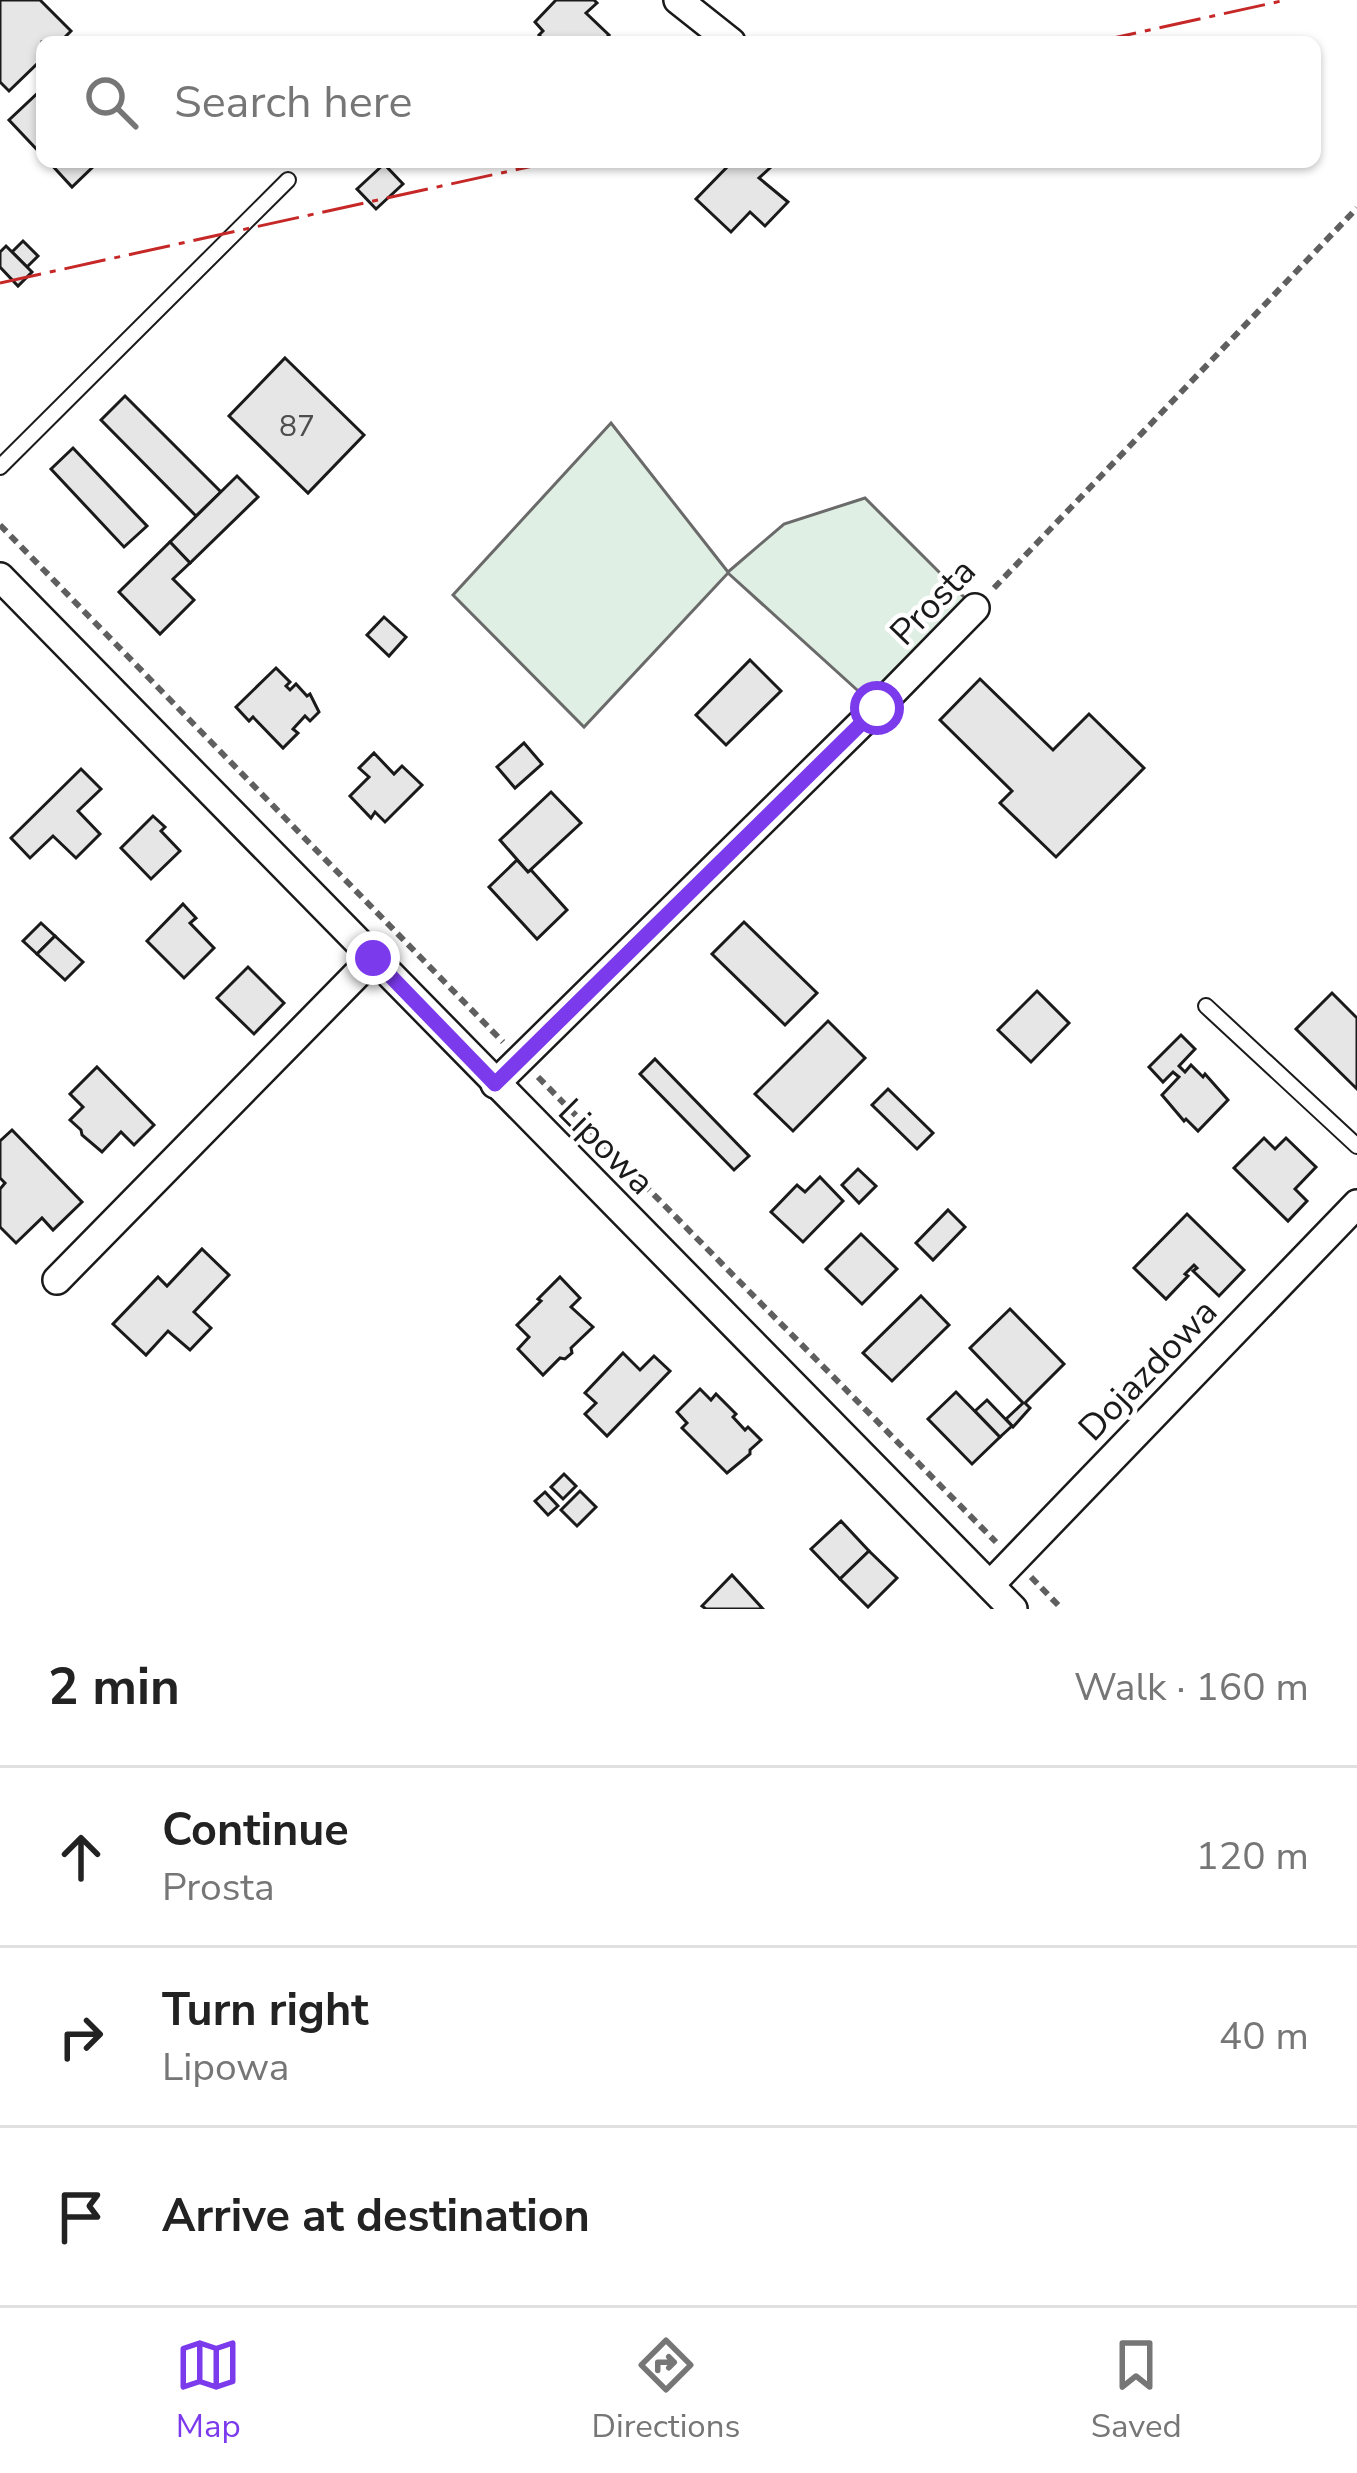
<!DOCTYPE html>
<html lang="en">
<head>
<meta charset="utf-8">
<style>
	:root { --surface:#fff; --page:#f6f6f6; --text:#222; --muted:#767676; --line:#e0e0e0; --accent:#7c3aed }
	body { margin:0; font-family:"Nunito Sans",sans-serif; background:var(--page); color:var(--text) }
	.stop { position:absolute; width:36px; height:36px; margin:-27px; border:9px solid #7c3aed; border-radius:50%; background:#fff }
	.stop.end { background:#7c3aed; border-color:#fff; box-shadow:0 3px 12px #0008 }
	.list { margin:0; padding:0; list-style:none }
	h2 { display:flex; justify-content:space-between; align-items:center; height:156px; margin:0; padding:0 48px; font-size:51px }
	h2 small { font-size:39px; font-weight:400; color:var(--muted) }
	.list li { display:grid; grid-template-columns:78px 1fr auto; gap:36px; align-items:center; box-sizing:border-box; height:180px; padding:0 48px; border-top:3px solid var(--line) }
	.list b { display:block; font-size:45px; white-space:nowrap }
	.list p { margin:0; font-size:39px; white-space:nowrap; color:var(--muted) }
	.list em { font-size:39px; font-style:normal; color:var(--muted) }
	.icon { flex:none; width:66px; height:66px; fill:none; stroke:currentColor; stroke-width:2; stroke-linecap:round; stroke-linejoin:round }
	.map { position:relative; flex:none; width:1357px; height:1609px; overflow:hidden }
	.search { position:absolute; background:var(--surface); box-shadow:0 3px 9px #0004; left:36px; right:36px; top:36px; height:132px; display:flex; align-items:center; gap:30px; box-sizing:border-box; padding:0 42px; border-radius:18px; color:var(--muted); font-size:45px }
	.sheet { height:696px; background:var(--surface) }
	nav { display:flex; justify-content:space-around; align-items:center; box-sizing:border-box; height:168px; border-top:3px solid var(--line); background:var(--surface); font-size:33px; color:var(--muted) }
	nav a { display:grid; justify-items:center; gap:6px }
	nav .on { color:var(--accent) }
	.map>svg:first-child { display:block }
	.green { fill:#e0efe3; stroke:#6a6a6a; stroke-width:3 }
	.building { fill:#e6e6e6; stroke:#1a1a1a; stroke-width:3 }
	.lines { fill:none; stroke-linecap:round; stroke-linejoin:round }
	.service-casing { stroke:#1a1a1a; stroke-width:18 }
	.minor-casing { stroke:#1a1a1a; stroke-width:32 }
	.path { stroke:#5f5f5f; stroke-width:6; stroke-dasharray:9 6; stroke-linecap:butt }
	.service { stroke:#fff; stroke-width:14 }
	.minor { stroke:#fff; stroke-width:27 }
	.power { stroke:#c62828; stroke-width:3; stroke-dasharray:42 9 6 9; stroke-linecap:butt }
	.route { stroke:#7c3aed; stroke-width:15 }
	.labels { text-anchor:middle; stroke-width:9; stroke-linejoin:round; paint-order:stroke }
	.number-label { font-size:30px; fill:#4d4d4d }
	.street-label { font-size:36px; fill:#1a1a1a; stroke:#fff }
</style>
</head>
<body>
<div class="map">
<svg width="1357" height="1609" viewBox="0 0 1357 1609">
	<rect width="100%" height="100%" fill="#fff"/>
	<polygon class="green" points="611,423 728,572 784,524 865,498 975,608 877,708 728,573 584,727 453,595"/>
	<g class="building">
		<polygon points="0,0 40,0 71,31 60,42 42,42 42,59 9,91 0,82"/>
		<polygon points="556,0 594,0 597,3 586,13 609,35 602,42 546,42 539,35 543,31 535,22"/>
		<polygon points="42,89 42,155 9,120"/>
		<polygon points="49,162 98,162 72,187"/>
		<polygon points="732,162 766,162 771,167 759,178 788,202 765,226 750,212 731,232 696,199"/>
		<polygon points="384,164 403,184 376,209 357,189"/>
		<polygon points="23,241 38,256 27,267 12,252"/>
		<polygon points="6,246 32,272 18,286 0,267 0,252"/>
		<polygon points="285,358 364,435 308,493 229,416"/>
		<polygon points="125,396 221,492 196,516 101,420"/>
		<polygon points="73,448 147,526 124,547 51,469"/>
		<polygon points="237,476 258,497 190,563 170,542"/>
		<polygon points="170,542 190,563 173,579 194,600 160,634 119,592"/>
		<polygon points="384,617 406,637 389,656 367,635"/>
		<polygon points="750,660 781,691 726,745 696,715"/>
		<polygon points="276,668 290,682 286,686 290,690 296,684 307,696 310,694 319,712 310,721 305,716 293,729 298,733 283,748 253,717 249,721 236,707"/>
		<polygon points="980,679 1053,750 1089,714 1144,768 1056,857 1000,803 1012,791 940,720"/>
		<polygon points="524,743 542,764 515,788 497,767"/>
		<polygon points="374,753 394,774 402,766 422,785 385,822 375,812 371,818 350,796 369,777 359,768"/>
		<polygon points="81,769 101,789 78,811 100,834 76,858 53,836 30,858 11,838"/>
		<polygon points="551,792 581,823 528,872 500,840"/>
		<polygon points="153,816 165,827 161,831 180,851 151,879 121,848"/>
		<polygon points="517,860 528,872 531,870 567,910 537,939 489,887"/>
		<polygon points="183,904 196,918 190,923 214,948 184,978 147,941"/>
		<polygon points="744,922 817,993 785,1025 712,954"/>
		<polygon points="41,923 55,936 37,954 23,941"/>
		<polygon points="55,936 83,962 65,980 37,954"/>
		<polygon points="248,967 284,1003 254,1034 217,998"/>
		<polygon points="1037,991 1069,1023 1031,1062 998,1030"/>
		<polygon points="1332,993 1357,1018 1357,1089 1296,1029"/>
		<polygon points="828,1021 865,1058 793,1131 755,1094"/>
		<polygon points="1181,1035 1195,1049 1179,1066 1185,1072 1191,1065 1203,1077 1205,1074 1228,1100 1198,1131 1186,1119 1184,1121 1162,1095 1179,1077 1173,1072 1163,1082 1149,1067"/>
		<polygon points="655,1059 749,1156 734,1170 640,1074"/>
		<polygon points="97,1067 154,1125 134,1145 121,1132 102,1152 82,1135 81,1130 70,1120 83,1107 70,1094"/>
		<polygon points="888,1089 933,1133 917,1149 872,1105"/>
		<polygon points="12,1130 82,1202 53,1230 42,1218 16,1243 0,1227 0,1189 5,1183 0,1178 0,1141"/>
		<polygon points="1264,1138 1275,1149 1286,1138 1316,1167 1295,1189 1307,1201 1288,1221 1234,1168"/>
		<polygon points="858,1169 876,1186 859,1203 842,1185"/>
		<polygon points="820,1177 843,1201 803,1242 771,1212 797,1185 805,1192"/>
		<polygon points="948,1210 965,1227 933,1260 916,1243"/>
		<polygon points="1187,1214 1244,1270 1219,1296 1193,1271 1197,1268 1194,1265 1185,1274 1188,1276 1166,1299 1134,1268"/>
		<polygon points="861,1234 897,1269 862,1304 826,1269"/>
		<polygon points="202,1249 229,1275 194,1312 211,1328 190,1350 168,1331 146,1355 113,1324 158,1277 167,1286"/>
		<polygon points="560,1277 580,1298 571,1307 593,1327 571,1348 572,1353 565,1359 560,1358 543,1375 518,1349 529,1337 517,1325 541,1301 538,1299"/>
		<polygon points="921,1296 949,1325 892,1381 863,1353"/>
		<polygon points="1010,1309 1064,1364 1025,1403 1030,1408 1013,1427 1006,1419 1023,1403 970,1348"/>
		<polygon points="623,1353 640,1370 654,1356 670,1371 607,1436 585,1414 596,1403 585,1393"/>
		<polygon points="700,1389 711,1400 716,1394 736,1414 733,1417 745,1430 748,1427 761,1440 750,1450 750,1454 727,1473 682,1428 687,1423 677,1412"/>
		<polygon points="956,1392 1000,1437 972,1464 928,1419"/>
		<polygon points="987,1400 1012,1426 1000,1437 975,1411"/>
		<polygon points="564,1474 576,1486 563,1499 551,1487"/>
		<polygon points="580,1491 596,1507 577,1526 561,1510"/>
		<polygon points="545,1492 558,1506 548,1515 535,1501"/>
		<polygon points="841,1521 869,1551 840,1579 811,1549"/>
		<polygon points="869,1551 897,1578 868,1607 840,1579"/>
		<polygon points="732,1575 763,1609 706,1609 702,1606"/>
	</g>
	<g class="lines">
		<g class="service-casing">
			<g id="service">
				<polyline points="0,467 288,180"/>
				<polyline points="1206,1006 1357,1146"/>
			</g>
		</g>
		<g class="minor-casing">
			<g id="minor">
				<polyline points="678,0 731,42"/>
				<polyline points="0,577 1013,1609"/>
				<polyline points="495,1084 877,708 975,608"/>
				<polyline points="57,1280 373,958"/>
				<polyline points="990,1585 1357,1204"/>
			</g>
		</g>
		<g class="path">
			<polyline points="0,525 503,1042"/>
			<polyline points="994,588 1357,208"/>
			<polyline points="538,1077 996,1542"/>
			<polyline points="1031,1577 1062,1609"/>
		</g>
		<use href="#service" class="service"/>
		<use href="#minor" class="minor"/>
		<g class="power">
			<polyline points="1095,42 1286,0"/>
			<polyline points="0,283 551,162"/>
		</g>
	</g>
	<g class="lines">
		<polyline class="route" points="373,958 495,1084 877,708"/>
	</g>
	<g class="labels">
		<g class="number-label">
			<text x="297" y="436">87</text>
		</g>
		<g class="street-label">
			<text transform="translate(932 601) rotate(-46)" y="13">Prosta</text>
			<text transform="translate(607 1146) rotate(45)" y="13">Lipowa</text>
			<text transform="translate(1147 1369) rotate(-46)" y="13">Dojazdowa</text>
		</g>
	</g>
</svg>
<div class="stop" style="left:877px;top:708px"></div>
<div class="stop end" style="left:373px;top:958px"></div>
<div class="search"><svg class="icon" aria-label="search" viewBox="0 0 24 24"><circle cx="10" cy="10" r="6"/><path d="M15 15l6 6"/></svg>Search here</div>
</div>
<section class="sheet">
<h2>2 min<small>Walk · 160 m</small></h2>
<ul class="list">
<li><svg class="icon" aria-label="ahead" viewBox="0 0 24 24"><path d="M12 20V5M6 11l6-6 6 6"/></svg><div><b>Continue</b><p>Prosta</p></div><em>120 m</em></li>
<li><svg class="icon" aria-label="right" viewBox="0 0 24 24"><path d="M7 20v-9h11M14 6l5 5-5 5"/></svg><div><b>Turn right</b><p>Lipowa</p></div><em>40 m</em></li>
<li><svg class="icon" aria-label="arrive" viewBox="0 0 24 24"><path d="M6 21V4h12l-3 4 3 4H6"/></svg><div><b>Arrive at destination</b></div></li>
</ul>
</section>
<nav>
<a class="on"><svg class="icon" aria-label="map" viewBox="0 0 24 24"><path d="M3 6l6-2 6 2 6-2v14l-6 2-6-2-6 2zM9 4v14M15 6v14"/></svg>Map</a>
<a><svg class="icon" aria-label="directions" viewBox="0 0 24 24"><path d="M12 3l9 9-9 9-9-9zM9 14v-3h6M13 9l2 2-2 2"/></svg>Directions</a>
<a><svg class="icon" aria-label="saved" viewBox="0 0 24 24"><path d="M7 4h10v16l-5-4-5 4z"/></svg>Saved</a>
</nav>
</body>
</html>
